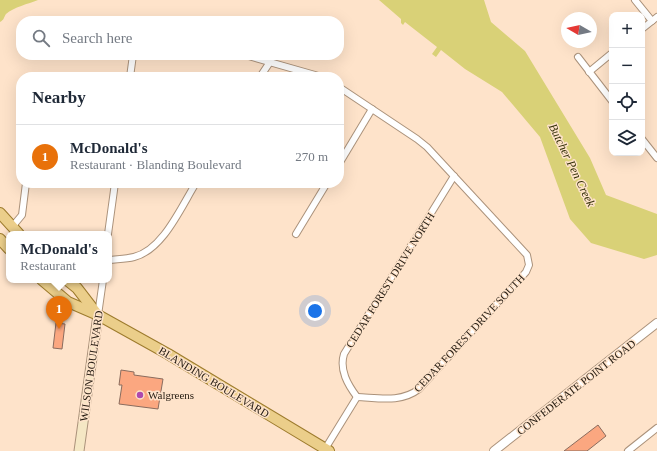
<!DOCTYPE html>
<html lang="en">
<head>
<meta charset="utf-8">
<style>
	:root { --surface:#fff; --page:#f2f2f3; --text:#1f2937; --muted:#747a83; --line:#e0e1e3; --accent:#111827 }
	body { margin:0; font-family:"Times New Roman",serif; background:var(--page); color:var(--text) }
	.controls { position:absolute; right:12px; top:12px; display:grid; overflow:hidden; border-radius:8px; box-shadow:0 4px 16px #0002 }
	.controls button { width:36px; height:36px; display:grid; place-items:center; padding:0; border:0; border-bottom:1px solid var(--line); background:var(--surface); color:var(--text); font:20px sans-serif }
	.compass { position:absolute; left:561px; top:12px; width:36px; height:36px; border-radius:50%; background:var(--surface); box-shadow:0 4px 16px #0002; rotate:279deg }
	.you { position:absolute; left:315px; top:311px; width:14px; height:14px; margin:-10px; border:3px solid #fff; border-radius:50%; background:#1a73e8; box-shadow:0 0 0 6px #1a73e833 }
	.badge { display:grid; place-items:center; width:26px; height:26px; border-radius:50%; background:var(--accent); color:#fff; font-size:13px; font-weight:700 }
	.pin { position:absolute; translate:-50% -33px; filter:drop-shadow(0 1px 2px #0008) }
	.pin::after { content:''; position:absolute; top:21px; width:14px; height:12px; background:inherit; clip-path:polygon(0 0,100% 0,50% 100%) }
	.popup { position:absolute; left:6px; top:231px; width:106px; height:52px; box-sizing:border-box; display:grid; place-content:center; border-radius:8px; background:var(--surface); filter:drop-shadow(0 1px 3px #0005); font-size:13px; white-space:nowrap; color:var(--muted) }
	.popup b { font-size:15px; color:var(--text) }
	.popup::after { content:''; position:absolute; left:50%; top:100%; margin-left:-8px; border:8px solid transparent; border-top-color:var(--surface) }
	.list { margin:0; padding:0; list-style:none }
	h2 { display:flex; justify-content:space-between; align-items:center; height:52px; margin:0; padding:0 16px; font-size:17px }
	h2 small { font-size:13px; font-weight:400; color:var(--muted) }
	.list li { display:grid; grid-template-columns:26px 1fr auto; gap:12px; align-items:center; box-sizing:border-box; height:64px; padding:0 16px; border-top:1px solid var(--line) }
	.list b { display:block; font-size:15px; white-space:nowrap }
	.list p { margin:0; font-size:13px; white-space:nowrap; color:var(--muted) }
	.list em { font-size:13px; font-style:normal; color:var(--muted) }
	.icon { flex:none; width:22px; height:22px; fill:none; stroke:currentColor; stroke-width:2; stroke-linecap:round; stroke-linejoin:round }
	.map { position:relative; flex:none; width:657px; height:451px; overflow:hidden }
	.search { position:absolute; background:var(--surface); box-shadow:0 4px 16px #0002; left:16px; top:16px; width:328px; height:44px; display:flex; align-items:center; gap:10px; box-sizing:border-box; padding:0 14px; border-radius:16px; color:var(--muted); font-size:15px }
	.panel { position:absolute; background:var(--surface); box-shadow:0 4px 16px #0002; left:16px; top:72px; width:328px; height:116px; border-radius:16px }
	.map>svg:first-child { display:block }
	.water { fill:#d9d177 }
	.building { fill:#fba780; stroke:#8a6c5e }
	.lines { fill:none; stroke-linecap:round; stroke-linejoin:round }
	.minor-casing { stroke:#ab927b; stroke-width:8 }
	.tertiary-casing { stroke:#ab927b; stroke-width:10 }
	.secondary-casing { stroke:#ab927b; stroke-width:11 }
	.primary-casing { stroke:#9d7b2d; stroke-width:12 }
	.minor { stroke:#fff; stroke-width:6 }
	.tertiary { stroke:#fff; stroke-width:8 }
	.secondary { stroke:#f5e7c4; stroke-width:9 }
	.primary { stroke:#ebce8a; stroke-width:10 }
	.poi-dot { fill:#ae49ae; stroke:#fee3ca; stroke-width:1.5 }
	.labels { text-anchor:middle; stroke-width:3; stroke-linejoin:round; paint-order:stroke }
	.street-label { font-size:11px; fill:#241b11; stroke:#fee3ca }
	.poi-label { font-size:11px; fill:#241b11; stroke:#fee3ca; text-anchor:start }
	.water-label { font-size:12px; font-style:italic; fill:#322e06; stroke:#fee3ca }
</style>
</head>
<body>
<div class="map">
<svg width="657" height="451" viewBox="0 0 657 451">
	<rect width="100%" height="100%" fill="#fee3ca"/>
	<g class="water">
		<path d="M0 0H38C28 4 14 7 6 14 4 17 4 20 0 22Z"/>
		<polygon points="379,0 484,0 491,22 525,51 590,158 606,195 657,214 657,255 644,259 591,243 570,219 540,137 502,92 465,69 441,50 436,57 432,54 437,47 405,22 403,25 401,23 401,19"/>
	</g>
	<g class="building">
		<polygon points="56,323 65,324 62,349 53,348"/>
		<polygon points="121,370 134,372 134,375 163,379 158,409 119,404 122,385 119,385"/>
		<polygon points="598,425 606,436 587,451 564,451"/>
	</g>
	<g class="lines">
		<g class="minor-casing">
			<g id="minor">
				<polyline points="635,0 652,21"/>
				<polyline points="642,29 657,17"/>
				<polyline points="245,55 322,77"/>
				<polyline points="578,57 612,101"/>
				<polyline points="589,72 612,53"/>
				<polyline points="130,77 133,55"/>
				<polyline points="260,77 270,62"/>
				<path d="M339 87 417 139 427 147 527 255 529 265 526 272 419 389C401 403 379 398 357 397"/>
				<polyline points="642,139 657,158"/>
				<polyline points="339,164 372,109"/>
				<polyline points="12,227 22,215 26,183"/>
				<polyline points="108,234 115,183"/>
				<polyline points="296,234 327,183"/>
				<path d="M109 260C117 259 126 259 134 257 163 250 181 207 196 183"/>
				<polyline points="98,315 103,280"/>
				<path d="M357 397C348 385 339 370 344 354L454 176"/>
				<polyline points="325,449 357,397"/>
				<polyline points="628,451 657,428"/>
			</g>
		</g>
		<g class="tertiary-casing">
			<polyline id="tertiary" points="494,451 657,323"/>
		</g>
		<g class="secondary-casing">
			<polyline id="secondary" points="79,451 98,315"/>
		</g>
		<g class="primary-casing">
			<g id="primary">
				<polyline points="0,213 19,234"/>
				<polyline points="0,239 9,249"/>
				<polyline points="42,280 68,302 98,315 168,354 329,451"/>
				<polyline points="67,280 77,288 97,314"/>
			</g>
		</g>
		<use href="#minor" class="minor"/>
		<use href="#tertiary" class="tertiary"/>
		<use href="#secondary" class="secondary"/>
		<use href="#primary" class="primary"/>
	</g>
	<circle class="poi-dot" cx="140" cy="395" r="4"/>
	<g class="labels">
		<g class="street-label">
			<text transform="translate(390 280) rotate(-58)" y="4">CEDAR FOREST DRIVE NORTH</text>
			<text transform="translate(469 333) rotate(-47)" y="4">CEDAR FOREST DRIVE SOUTH</text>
			<text transform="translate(91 366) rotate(-82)" y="4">WILSON BOULEVARD</text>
			<text transform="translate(214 382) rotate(31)" y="4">BLANDING BOULEVARD</text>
			<text transform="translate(576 387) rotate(-38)" y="4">CONFEDERATE POINT ROAD</text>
		</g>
		<g class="poi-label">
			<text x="148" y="399">Walgreens</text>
		</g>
		<g class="water-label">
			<text transform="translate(572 165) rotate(64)" y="4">Butcher Pen Creek</text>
		</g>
	</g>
</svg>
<div class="controls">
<button>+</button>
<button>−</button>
<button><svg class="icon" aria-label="locate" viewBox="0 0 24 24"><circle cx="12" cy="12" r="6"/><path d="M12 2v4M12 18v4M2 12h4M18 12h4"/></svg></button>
<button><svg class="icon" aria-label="layers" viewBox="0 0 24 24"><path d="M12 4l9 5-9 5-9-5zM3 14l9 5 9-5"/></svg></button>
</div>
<svg class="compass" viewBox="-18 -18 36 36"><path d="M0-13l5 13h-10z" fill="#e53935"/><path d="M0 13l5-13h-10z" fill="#747a83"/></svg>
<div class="you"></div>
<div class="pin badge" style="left:59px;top:329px;background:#e8710a">1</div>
<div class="popup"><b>McDonald's</b>Restaurant</div>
<div class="search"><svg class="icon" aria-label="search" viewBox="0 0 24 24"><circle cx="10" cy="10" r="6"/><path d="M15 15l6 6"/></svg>Search here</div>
<section class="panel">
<h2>Nearby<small></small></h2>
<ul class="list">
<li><span class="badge" style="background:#e8710a">1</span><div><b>McDonald's</b><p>Restaurant · Blanding Boulevard</p></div><em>270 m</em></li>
</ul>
</section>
</div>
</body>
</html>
